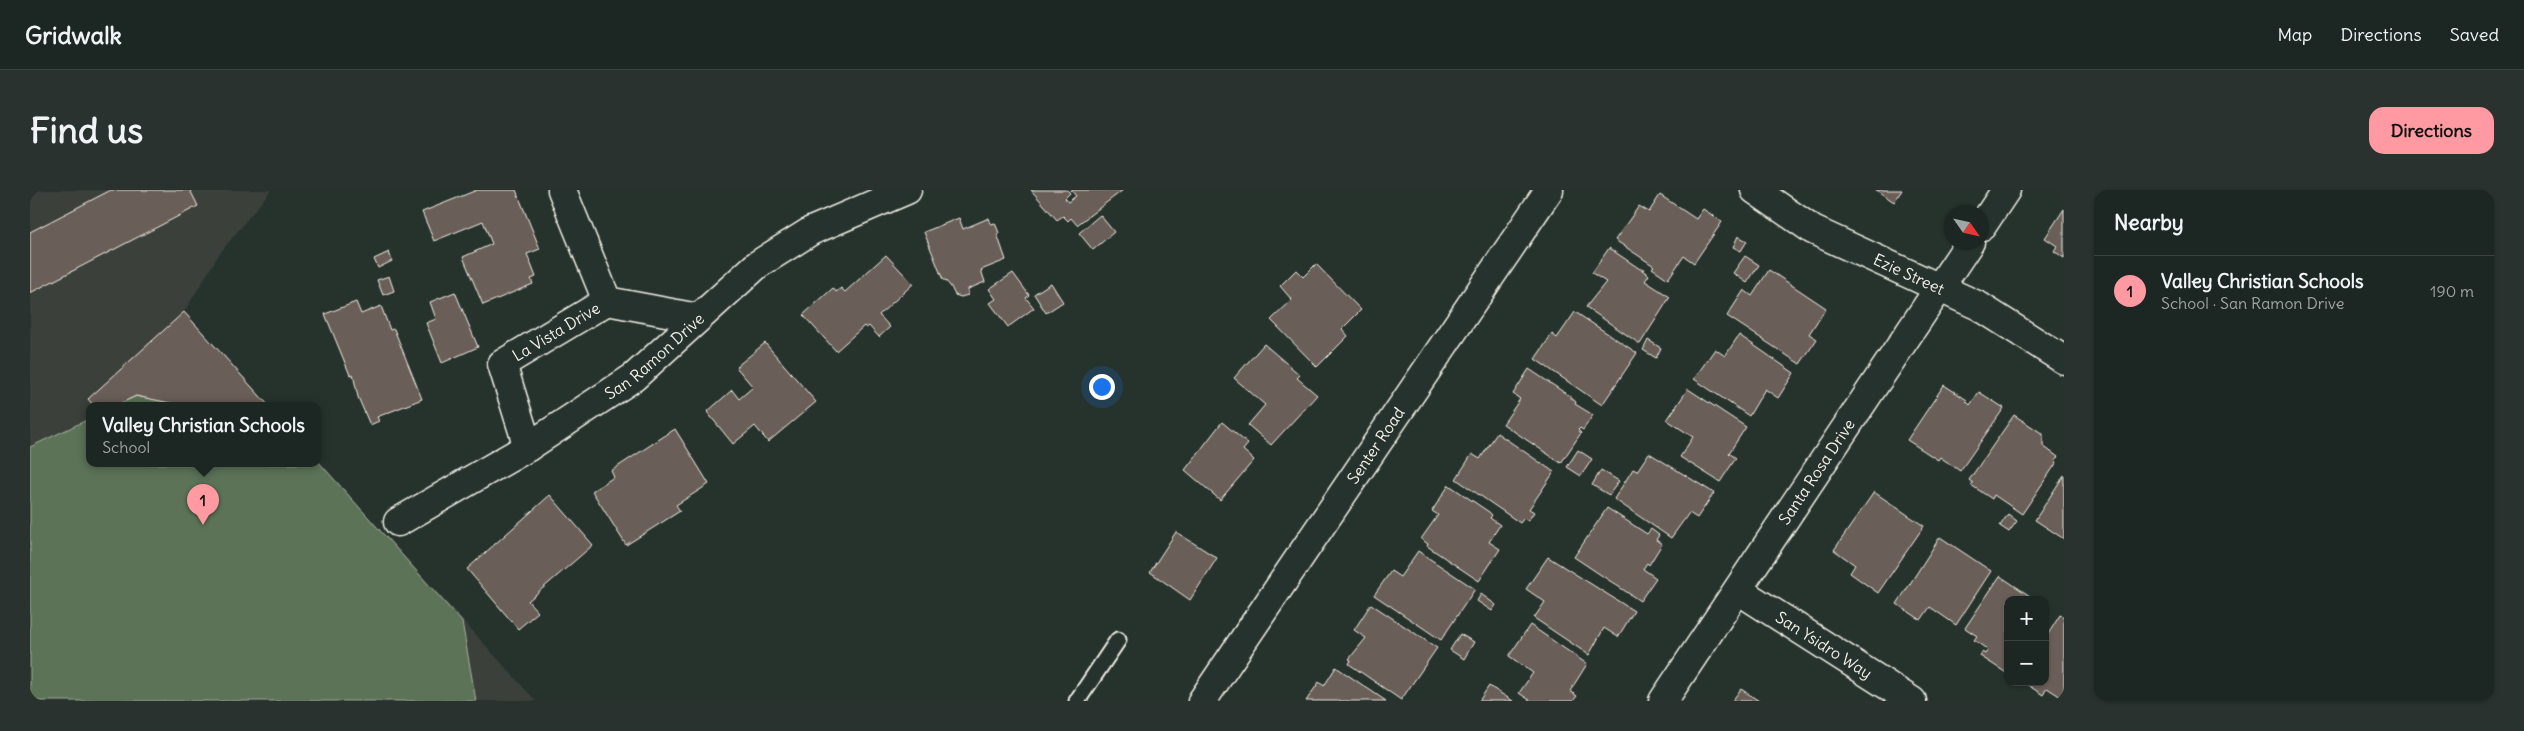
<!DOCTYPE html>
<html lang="en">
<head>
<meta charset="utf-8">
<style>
	:root { --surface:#1c2622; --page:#29322f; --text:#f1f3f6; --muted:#a0a5a5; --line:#3a4340; --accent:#ff9aa2 }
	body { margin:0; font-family:Delius,sans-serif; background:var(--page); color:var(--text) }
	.controls { position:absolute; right:15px; bottom:15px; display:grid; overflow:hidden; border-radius:10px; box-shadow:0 1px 4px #0004 }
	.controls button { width:45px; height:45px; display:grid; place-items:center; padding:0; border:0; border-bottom:1px solid var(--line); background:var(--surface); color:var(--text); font:25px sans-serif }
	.compass { position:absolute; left:1914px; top:15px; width:45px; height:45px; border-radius:50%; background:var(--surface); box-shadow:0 1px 4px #0004; rotate:124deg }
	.you { position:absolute; left:1071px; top:196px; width:18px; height:18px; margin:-12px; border:4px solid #fff; border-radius:50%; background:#1a73e8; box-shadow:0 0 0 8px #1a73e833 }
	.badge { display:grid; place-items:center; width:32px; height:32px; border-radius:50%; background:var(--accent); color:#111; font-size:16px; font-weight:700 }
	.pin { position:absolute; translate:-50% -41px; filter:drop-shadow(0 1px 2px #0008) }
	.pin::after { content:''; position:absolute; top:26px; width:18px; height:15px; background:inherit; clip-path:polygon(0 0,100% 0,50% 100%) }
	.popup { position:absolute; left:56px; top:212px; width:235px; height:65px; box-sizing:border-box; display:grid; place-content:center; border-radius:10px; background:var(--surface); filter:drop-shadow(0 1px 4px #0005); font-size:16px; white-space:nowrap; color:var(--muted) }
	.popup b { font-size:19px; color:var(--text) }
	.popup::after { content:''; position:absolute; left:50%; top:100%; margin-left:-10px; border:10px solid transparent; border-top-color:var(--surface) }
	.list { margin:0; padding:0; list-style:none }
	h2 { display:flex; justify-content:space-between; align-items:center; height:65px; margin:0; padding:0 20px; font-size:21px }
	h2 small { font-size:16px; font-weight:400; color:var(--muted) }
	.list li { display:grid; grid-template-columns:32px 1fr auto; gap:15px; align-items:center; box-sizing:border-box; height:70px; padding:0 20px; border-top:1px solid var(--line) }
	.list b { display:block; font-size:19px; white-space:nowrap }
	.list p { margin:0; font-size:16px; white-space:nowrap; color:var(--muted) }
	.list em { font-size:16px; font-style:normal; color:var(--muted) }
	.map { position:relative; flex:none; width:2034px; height:511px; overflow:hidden; border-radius:15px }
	header { display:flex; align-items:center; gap:30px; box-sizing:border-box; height:70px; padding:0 25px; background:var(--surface); border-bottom:1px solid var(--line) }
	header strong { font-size:24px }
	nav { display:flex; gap:28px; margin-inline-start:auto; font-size:18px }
	.intro { display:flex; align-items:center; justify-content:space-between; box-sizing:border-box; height:120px; padding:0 30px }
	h1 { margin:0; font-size:35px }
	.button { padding:12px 22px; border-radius:15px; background:var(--accent); color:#111; font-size:18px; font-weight:700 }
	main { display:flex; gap:30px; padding:0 30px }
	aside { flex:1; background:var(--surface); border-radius:15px; box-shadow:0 1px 4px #0004 }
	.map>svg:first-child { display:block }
	.built { fill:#3b403a }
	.green { fill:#5b7358; stroke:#a8b2a0 }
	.building { fill:#6b5f58; stroke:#f4f1e8 }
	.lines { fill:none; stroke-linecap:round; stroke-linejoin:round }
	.lane-casing { stroke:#f4f1e8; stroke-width:19 }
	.street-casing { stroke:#f4f1e8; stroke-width:31 }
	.secondary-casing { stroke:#f4f1e8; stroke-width:31 }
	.lane { stroke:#26332d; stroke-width:15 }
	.street { stroke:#26332d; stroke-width:28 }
	.secondary { stroke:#26332d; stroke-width:28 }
	.labels { text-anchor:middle; stroke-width:5; stroke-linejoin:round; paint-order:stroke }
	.street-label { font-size:16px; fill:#f4f1e8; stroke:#26332d }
</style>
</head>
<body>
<header>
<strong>Gridwalk</strong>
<nav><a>Map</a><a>Directions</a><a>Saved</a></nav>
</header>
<div class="intro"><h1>Find us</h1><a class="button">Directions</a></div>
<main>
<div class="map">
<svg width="2034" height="511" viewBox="0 0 2034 511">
	<rect width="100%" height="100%" fill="#26332d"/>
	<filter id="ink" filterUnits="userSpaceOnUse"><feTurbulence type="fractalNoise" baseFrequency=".02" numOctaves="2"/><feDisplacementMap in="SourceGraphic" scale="10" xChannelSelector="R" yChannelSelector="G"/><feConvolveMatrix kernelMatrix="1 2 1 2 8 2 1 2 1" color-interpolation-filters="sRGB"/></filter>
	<g filter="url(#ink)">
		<polygon class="built" points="0,0 241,0 190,63 154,122 239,216 59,216 59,274 287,274 287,270 506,511 0,511"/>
		<g class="green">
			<polygon points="106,206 155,216 85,216"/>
			<polygon points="59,229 59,274 287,274 287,270 432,432 446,511 0,511 0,257"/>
		</g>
		<g class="building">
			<polygon points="81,0 160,0 168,16 0,103 0,42"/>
			<polygon points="447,0 486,0 510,59 497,64 506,87 501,89 503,94 453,115 433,67 462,54 453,31 404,51 392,22"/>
			<polygon points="1001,0 1037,0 1040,3 1035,8 1038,12 1046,6 1041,0 1093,0 1047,35 1041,28 1038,31 1033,26 1027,30"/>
			<polygon points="1846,0 1872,0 1864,12"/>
			<polygon points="1630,5 1666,29 1673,19 1692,32 1664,73 1654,66 1638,89 1622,78 1624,76 1585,50 1609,16 1619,22"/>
			<polygon points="2034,19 2034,68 2024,61 2027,56 2015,48"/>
			<polygon points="1070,25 1084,42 1063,60 1049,43"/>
			<polygon points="929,28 933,39 959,28 961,34 965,33 969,43 967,44 976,70 951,80 955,92 938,99 938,105 931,107 925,105 921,97 915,90 913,90 894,42"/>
			<polygon points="1708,46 1717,51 1711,61 1703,57"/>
			<polygon points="1579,58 1610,79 1614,79 1612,80 1619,85 1615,91 1640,107 1610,154 1556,117 1576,92 1562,83"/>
			<polygon points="359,62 362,71 348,78 344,69"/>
			<polygon points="856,65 883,94 849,125 860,137 849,147 839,136 836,138 834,136 806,161 773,125 803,98 806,102 811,98 815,102"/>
			<polygon points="1715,66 1729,75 1717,93 1703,83"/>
			<polygon points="1286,74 1331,120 1312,139 1318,146 1287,177 1241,130 1262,110 1250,96 1266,80 1273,87"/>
			<polygon points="1739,80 1796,118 1779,144 1787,149 1770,174 1697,126 1714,100 1722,106"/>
			<polygon points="983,83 999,105 996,108 1004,118 978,137 960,113 966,109 959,99"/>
			<polygon points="359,86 364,101 353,105 347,90"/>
			<polygon points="1021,93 1033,112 1016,123 1004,104"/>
			<polygon points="425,102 448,157 412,173 396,133 406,129 400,112"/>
			<polygon points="326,112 331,124 351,116 360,140 364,139 392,209 347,227 349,231 340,235 328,207 323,184 320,185 295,124"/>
			<polygon points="154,122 239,216 155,216 106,206 85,216 64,216 58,209"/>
			<polygon points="1545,122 1607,163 1572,215 1505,169 1522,144 1527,148"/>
			<polygon points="1709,145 1764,183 1748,208 1735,199 1719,226 1664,189 1685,159 1695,166"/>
			<polygon points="1618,150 1631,158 1626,168 1613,160"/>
			<polygon points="735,153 786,212 738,252 725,236 703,254 677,222 702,200 709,209 723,197 706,177"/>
			<polygon points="1234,154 1270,185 1267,188 1287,205 1241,255 1218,235 1235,215 1204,188"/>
			<polygon points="1499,179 1538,205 1546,212 1545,214 1563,225 1553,240 1550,238 1548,240 1551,243 1531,273 1473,234 1490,209 1483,204"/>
			<polygon points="1914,195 1937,210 1936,211 1940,215 1949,202 1974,218 1930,281 1910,267 1908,270 1877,250"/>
			<polygon points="1658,199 1716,237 1699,263 1706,268 1690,292 1650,267 1663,247 1637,230"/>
			<polygon points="1984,225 2013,244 2013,256 2028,267 2025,271 2027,272 1992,324 1964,305 1962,309 1941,295 1943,293 1939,290"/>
			<polygon points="1192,232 1218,254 1213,260 1224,270 1190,310 1155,280"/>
			<polygon points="645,239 679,294 646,315 650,321 596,355 562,301 584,287 581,281"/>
			<polygon points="1467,243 1524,282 1499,319 1504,322 1498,331 1494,328 1490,333 1426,289 1442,264 1450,269"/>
			<polygon points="1548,260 1562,269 1551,286 1537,277"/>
			<polygon points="1619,263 1684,303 1667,328 1659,323 1641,348 1584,309 1603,279 1607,281"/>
			<polygon points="1571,280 1589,291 1579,305 1562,295"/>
			<polygon points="2034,285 2034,349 2005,330"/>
			<polygon points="1419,295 1459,322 1462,325 1460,328 1470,335 1459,352 1470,359 1449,391 1397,356 1398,354 1391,349 1408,325 1402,321"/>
			<polygon points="1844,302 1894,336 1848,403 1820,383 1825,375 1804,360"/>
			<polygon points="520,305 563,355 498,411 508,422 488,439 437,379"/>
			<polygon points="1577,318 1617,344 1621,339 1629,345 1626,350 1632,354 1619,375 1617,373 1613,379 1626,388 1610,411 1544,367"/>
			<polygon points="1978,324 1987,331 1979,342 1970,336"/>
			<polygon points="1146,342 1187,368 1160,410 1120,382"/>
			<polygon points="1910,347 1961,381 1926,435 1900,417 1891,430 1867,414"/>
			<polygon points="1388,361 1445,399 1411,450 1344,405 1361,381 1370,387"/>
			<polygon points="1518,367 1604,421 1588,447 1574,438 1559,465 1504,428 1515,412 1496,399"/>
			<polygon points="1970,386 2000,406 1998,410 1978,410 1978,484 1950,466 1952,462 1955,464 1958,460 1944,450 1947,446 1935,438"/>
			<polygon points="1451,404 1466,415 1462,421 1447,411"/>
			<polygon points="1341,414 1407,458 1371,510 1319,474 1321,470 1319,469 1336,448 1324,440"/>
			<polygon points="2030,425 2034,427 2034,509 2017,498 2013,505 1993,492 2015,492 2015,449"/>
			<polygon points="1500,435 1557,474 1540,501 1547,506 1543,511 1501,511 1489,503 1503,483 1479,466"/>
			<polygon points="1430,444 1444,452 1434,469 1420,460"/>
			<polygon points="1306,477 1356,511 1276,511 1289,492 1294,496"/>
			<polygon points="1459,496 1483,511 1449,511"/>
			<polygon points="1711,499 1729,511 1702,511"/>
		</g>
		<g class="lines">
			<g class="lane-casing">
				<polyline id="lane" points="1047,511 1088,450"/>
			</g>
			<g class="street-casing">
				<g id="street">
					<polyline points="532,0 577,111 668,128"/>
					<path id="s1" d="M1725 0 1783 40 1949 116 2034 170"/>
					<polyline points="1952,36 1976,0"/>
					<path id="s2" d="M498 257 472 174 577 111"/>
					<path id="s3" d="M368 332 498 257 604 187 727 75 781 41 877 0"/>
					<path id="s4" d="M1708 400 1882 511"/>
					<path id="s5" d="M1633 511 1940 52"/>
				</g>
			</g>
			<g class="secondary-casing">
				<g id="secondary">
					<path id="s6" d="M1172 511 1519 0"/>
				</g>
			</g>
			<use href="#lane" class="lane"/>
			<use href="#street" class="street"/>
			<use href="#secondary" class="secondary"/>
		</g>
	</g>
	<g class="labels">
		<g class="street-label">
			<text dy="6" stroke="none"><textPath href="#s1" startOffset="176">Ezie Street</textPath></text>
			<text dy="6" stroke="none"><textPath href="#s2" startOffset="150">La Vista Drive</textPath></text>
			<text dy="6" stroke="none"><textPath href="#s3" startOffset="306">San Ramon Drive</textPath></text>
			<text dy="6" stroke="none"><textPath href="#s6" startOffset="309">Senter Road</textPath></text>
			<text dy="6" stroke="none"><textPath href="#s5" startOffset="276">Santa Rosa Drive</textPath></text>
			<text dy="6" stroke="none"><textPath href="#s4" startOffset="102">San Ysidro Way</textPath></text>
		</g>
	</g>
</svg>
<div class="controls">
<button>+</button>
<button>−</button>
</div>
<svg class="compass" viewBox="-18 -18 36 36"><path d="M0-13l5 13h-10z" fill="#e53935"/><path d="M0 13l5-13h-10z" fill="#a0a5a5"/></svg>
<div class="you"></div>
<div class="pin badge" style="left:173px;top:335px">1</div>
<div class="popup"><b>Valley Christian Schools</b>School</div>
</div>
<aside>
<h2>Nearby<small></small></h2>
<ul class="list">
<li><span class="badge">1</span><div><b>Valley Christian Schools</b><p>School · San Ramon Drive</p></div><em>190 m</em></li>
</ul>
</aside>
</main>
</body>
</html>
